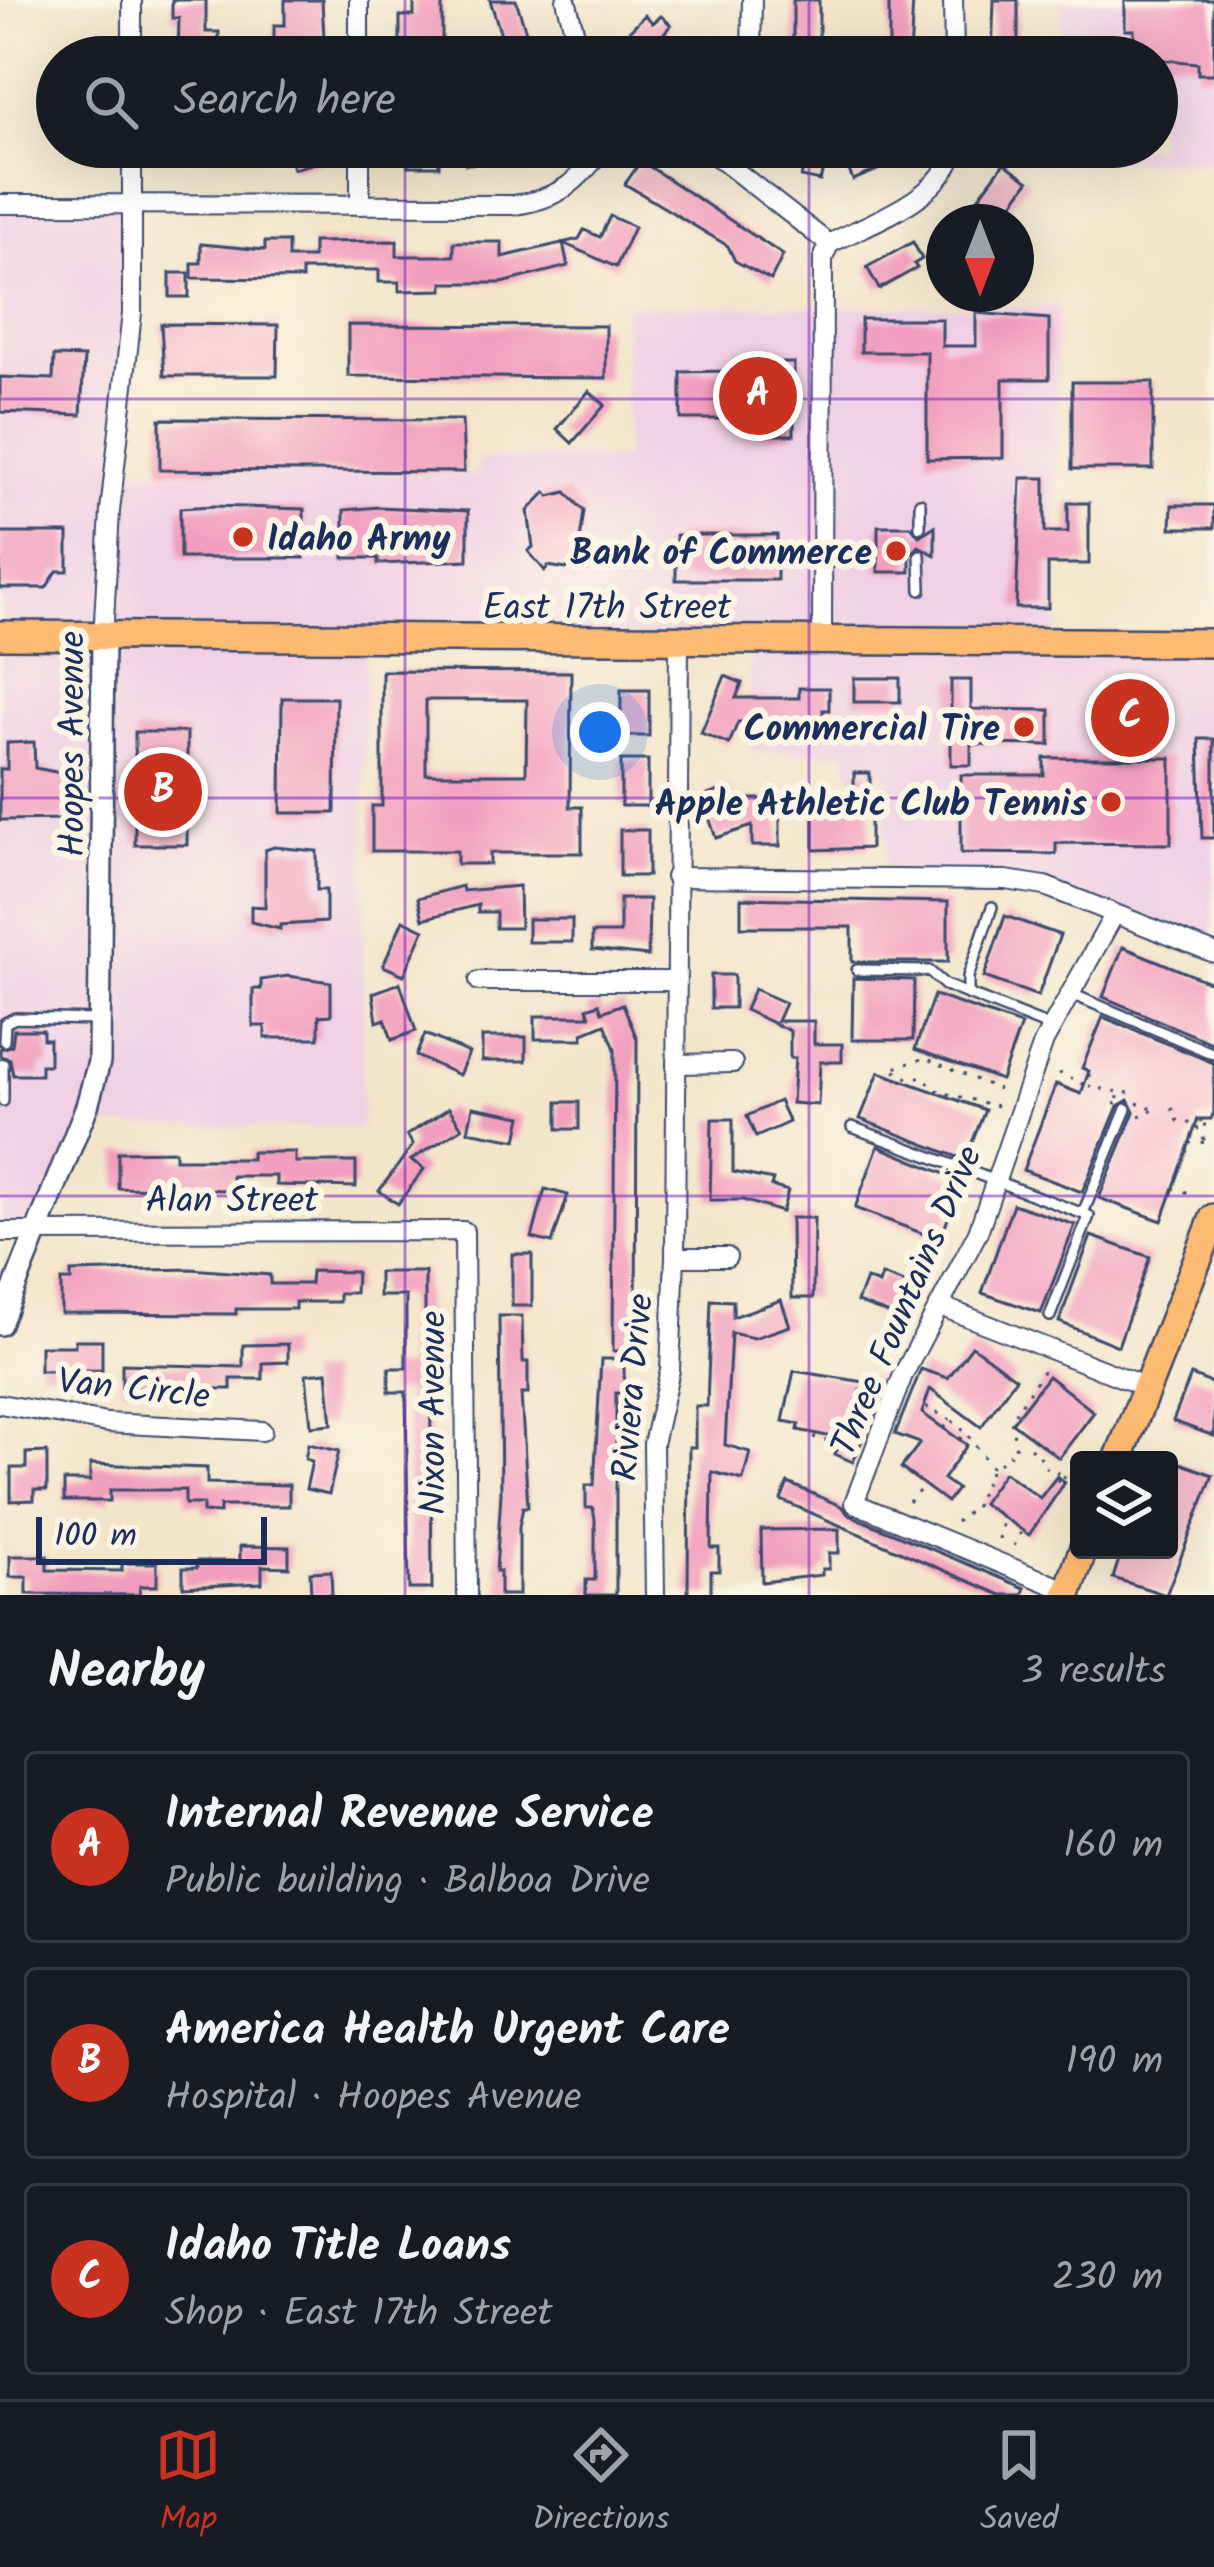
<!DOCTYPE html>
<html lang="en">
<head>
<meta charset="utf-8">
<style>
	:root { --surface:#171b24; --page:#20242c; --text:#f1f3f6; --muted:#9ea1a6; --line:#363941; --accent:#c8321e }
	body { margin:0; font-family:Kalam,sans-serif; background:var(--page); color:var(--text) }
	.controls { position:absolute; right:36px; bottom:36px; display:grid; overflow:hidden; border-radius:12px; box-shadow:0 12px 48px #0002 }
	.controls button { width:108px; height:108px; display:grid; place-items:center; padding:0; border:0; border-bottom:3px solid var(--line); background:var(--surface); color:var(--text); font:60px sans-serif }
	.compass { position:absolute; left:926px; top:204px; width:108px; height:108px; border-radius:50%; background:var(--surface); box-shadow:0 12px 48px #0002; rotate:180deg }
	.scale { position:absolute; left:36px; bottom:30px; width:231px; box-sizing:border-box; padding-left:12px; border:6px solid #1b2f5e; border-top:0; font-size:33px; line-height:42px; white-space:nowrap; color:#1b2f5e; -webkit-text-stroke:9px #fcf5e5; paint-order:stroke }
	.you { position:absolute; left:600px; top:732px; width:42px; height:42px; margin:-30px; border:9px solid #fff; border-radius:50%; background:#1a73e8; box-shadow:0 0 0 18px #1a73e833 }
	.badge { display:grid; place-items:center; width:78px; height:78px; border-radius:50%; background:var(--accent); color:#fff; font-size:39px; font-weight:700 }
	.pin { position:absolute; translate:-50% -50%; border:6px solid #fff; box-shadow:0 3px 12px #0006 }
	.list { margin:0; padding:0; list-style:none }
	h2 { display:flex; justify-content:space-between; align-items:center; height:156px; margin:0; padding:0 48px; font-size:51px }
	h2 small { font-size:39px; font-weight:400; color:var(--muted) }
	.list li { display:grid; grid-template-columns:78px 1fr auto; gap:36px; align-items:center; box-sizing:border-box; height:192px; margin:0 24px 24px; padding:0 24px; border:3px solid var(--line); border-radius:12px }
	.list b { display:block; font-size:45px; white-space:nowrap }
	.list p { margin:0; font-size:39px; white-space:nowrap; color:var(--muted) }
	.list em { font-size:39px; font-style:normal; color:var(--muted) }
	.icon { flex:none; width:66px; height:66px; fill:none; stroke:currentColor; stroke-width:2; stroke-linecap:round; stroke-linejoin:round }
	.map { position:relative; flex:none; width:1214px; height:1595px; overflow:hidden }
	.search { position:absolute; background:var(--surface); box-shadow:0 12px 48px #0002; left:36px; right:36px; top:36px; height:132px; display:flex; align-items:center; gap:30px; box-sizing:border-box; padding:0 42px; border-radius:66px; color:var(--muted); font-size:45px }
	.sheet { height:804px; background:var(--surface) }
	nav { display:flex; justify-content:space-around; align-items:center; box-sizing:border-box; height:168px; border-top:3px solid var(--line); background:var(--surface); font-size:33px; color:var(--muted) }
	nav a { display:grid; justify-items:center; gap:6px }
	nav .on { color:var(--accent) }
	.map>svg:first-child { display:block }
	.built { fill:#f0d0e5 }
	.building { fill:#f29ebe; fill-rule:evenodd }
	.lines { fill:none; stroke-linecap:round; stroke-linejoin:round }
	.service-casing { stroke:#3b4a6e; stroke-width:14 }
	.minor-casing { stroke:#3b4a6e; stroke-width:22 }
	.tertiary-casing { stroke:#3b4a6e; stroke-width:26 }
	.primary-casing { stroke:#3b4a6e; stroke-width:32 }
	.path { stroke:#3b4a6e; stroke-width:3; stroke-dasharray:3 9; stroke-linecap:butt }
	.service { stroke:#fff; stroke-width:9 }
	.minor { stroke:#fff; stroke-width:18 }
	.tertiary { stroke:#fff; stroke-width:21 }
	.primary { stroke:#ffbb71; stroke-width:27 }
	.grid { fill:none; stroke:#7b2cbf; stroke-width:3; stroke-opacity:0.55 }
	.poi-dot { fill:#c8321e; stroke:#fcf5e5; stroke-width:4.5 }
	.labels { text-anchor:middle; stroke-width:12; stroke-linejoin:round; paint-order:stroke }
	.poi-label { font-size:36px; font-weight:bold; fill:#1b2f5e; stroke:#fcf5e5; text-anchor:end }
	.street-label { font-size:36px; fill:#1b2f5e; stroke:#fcf5e5 }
</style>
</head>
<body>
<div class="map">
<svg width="1214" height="1595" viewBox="0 0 1214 1595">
	<rect width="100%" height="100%" fill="#fcf5e5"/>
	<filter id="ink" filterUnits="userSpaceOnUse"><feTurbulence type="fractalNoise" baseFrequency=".00833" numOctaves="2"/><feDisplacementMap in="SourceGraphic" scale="24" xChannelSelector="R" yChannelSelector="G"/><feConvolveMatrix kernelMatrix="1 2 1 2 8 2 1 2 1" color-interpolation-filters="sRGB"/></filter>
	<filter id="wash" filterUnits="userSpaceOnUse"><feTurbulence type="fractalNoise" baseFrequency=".004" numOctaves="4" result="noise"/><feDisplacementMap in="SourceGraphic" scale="48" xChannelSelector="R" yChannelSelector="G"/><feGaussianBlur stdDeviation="2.7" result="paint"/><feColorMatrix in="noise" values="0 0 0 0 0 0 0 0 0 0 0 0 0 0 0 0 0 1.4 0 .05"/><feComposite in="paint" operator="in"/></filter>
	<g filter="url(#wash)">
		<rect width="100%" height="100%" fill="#f3e5ca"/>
		<g class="built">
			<polygon points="1061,0 1214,0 1214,162 1059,161 1059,147 1157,147 1157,57 1060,57"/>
			<polygon points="0,204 132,204 115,471 477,475 478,459 625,458 625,306 1057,307 1056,643 1214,644 1214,954 1045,886 886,878 886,773 848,773 847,753 749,752 750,643 366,641 362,1128 80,1126 38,1233 0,1232"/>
		</g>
		<g id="blocks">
			<g class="building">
				<polygon points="172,0 206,0 206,32 219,32 218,57 178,57 179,18 172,18"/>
				<polygon points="285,0 322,0 325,57 274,54 274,25 285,25"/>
				<polygon points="414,0 442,0 442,41 400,41 400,16 414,16"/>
				<polygon points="490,0 516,0 534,57 508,57"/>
				<rect x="793" y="0" width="26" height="57"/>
				<polygon points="889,0 913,0 910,57 889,57"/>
				<polygon points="994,0 1018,0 1018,57 992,57"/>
				<polygon points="1125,0 1214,0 1214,74 1198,74 1198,63 1134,57 1134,30 1125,30"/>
				<polygon points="645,15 653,23 661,16 671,25 664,33 675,44 662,57 644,44 633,56 619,41"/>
				<polygon points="287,147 324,147 327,160 293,169"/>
				<rect x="408" y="147" width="31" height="19"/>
				<polygon points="466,147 523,147 523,159 466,164"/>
				<polygon points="770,147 829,147 820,181 801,177 803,169 766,160"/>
				<polygon points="866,147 902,147 907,158 853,180 843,156"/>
				<polygon points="641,161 783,255 771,280 735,261 728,246 625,184"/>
				<polygon points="1004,163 1029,181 999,222 962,222 980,210 973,205"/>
				<polygon points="610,216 634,227 616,267 563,243 568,266 502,283 443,283 443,290 399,291 399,282 379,282 379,270 302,270 302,279 192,278 192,263 201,263 201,244 265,250 265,242 288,242 288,258 313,258 313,242 397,241 397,256 454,256 454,242 502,242 502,257 579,239 584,230 600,237"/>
				<polygon points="913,242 922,259 914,264 917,268 879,289 867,267"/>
				<rect x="170" y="273" width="19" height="24"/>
				<polygon points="976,313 1049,319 1049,379 1003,379 1003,458 927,459 927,352 861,352 861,319 942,319 942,346 976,346"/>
				<polygon points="161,324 278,325 277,376 164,376"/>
				<polygon points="348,325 606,326 606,378 348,376"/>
				<polygon points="54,356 84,357 81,415 0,412 0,377 53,379"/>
				<polygon points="760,363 794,363 794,435 760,435 728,419 681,419 681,372 727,371"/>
				<rect x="1072" y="382" width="81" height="87"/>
				<polygon points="589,391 605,405 572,443 557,429"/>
				<polygon points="160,419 462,420 464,472 160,470"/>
				<polygon points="1021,478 1045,478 1045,532 1068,532 1068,503 1089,503 1089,564 1048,564 1048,608 1016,608"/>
				<polygon points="546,492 550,496 566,492 584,511 579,548 583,552 566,569 548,566 545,571 528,551 533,547 528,511"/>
				<polygon points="1172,505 1214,505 1214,528 1171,528"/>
				<polygon points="213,506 304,509 304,558 180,558 180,508"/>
				<polygon points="378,507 468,511 468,560 378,564 378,558 344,558 344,510"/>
				<polygon points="878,526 911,526 919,536 935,526 935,555 919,546 910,555 910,572 878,572"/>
				<polygon points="0,533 68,533 68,571 57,571 46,588 0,588"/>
				<rect x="676" y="535" width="101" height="45"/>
				<path d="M382 671 571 672 570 807H582V853H490V864H457V851H372V806H382ZM426 700H527L526 774H426Z"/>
				<polygon points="725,676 742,683 736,698 799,698 799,688 829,688 829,710 823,710 823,719 738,722 729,744 701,733"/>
				<rect x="854" y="678" width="46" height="24"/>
				<polygon points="951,680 971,680 971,709 1050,710 1050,745 971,744 971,765 951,765"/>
				<rect x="621" y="690" width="28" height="46"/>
				<polygon points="282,698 336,698 335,813 281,813"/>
				<polygon points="1102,710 1145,710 1145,731 1102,730"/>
				<polygon points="135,732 187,732 187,775 195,775 195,810 187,810 187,845 135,845"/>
				<polygon points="1199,739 1214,739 1214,838 1202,838"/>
				<polygon points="34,742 35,768 66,774 67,819 0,820 0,769 7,769 7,743"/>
				<polygon points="1044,758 1171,758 1171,844 1056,843 1056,854 961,853 961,775 1044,775"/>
				<rect x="621" y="760" width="27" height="46"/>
				<polygon points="854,773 870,773 870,848 814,850 814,800 854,800"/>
				<polygon points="728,788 733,799 780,799 780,846 752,846 752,826 716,838 702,797"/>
				<rect x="620" y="830" width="28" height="46"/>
				<polygon points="274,847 317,851 317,890 326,890 326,922 280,925 280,929 251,922 251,906 265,907 265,850"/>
				<polygon points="462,886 463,891 519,886 520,928 496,928 496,912 478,912 478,905 423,919 418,898"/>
				<polygon points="741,898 948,902 948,962 852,962 852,927 741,927"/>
				<polygon points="620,899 649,899 648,956 592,950 592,933 620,933"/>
				<polygon points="1005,916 1060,935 1038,996 984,977"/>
				<rect x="528" y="919" width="44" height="23"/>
				<polygon points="403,920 424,930 404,975 383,966"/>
				<polygon points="1123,947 1214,984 1214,1044 1103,997"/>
				<rect x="711" y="975" width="23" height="33"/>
				<polygon points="288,976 331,982 331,1015 319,1016 319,1038 265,1038 265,1026 253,1026 253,989 261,989 261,980"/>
				<polygon points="853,978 914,980 913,1040 852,1040"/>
				<polygon points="400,983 416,1031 392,1040 385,1019 377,1022 373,993"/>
				<polygon points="754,989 785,1003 777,1021 814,1021 814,1044 842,1044 842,1062 820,1062 818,1105 792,1103 795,1058 790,1058 790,1031 745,1010"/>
				<polygon points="934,995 1021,1025 1001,1080 915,1049"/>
				<polygon points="599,1004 602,1012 623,1004 637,1039 636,1351 613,1351 615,1049 605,1024 583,1033 583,1039 535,1039 535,1016 590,1016 587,1008"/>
				<polygon points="1103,1017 1214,1063 1214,1112 1211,1119 1198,1119 1162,1221 1099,1198 1134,1112 1128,1100 1118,1106 1082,1192 1023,1170 1056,1084 1081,1094 1089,1071 1082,1068"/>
				<polygon points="14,1030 43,1030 43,1039 49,1039 49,1065 41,1065 41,1075 13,1075 10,1059 0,1056 0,1049 12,1045"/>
				<polygon points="425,1034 469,1053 459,1075 416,1056"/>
				<rect x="482" y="1037" width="44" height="24"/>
				<polygon points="879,1072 985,1110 965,1160 860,1119"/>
				<polygon points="779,1101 789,1122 756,1137 747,1116"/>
				<rect x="558" y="1102" width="21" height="27"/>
				<polygon points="473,1107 522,1116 517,1140 468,1131"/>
				<polygon points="449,1108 462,1128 411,1160 424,1169 398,1204 379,1191 413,1145 407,1135"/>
				<polygon points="712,1119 733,1119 733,1172 773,1180 771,1186 788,1191 782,1212 743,1200 710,1200"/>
				<polygon points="878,1146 962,1181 940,1240 855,1208"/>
				<polygon points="175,1151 175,1159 251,1159 251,1152 295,1152 295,1162 356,1162 356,1187 276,1185 276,1176 232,1176 232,1190 118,1188 118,1152"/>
				<polygon points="545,1189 568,1195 552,1243 532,1238"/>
				<polygon points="1013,1204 1075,1225 1041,1313 982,1293"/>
				<polygon points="791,1218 814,1218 813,1298 792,1298"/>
				<polygon points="1091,1236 1150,1257 1118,1346 1059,1322"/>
				<rect x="512" y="1254" width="20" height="52"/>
				<polygon points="190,1269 270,1275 270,1284 310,1284 311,1271 356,1272 355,1293 339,1293 339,1302 295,1302 295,1309 236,1309 236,1314 61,1313 61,1281 71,1281 71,1272"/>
				<polygon points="379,1272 425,1272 425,1314 430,1314 432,1589 409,1589 406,1392 389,1392 389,1368 406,1368 406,1296 379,1296"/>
				<polygon points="882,1275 907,1284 895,1316 857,1302 866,1279 879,1284"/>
				<polygon points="711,1300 733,1301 733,1317 781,1300 790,1326 754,1338 731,1333 725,1445 750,1452 743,1480 712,1472 711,1548 719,1548 719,1571 711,1571 711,1595 688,1595 689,1447 695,1447 695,1406 707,1406"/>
				<polygon points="499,1316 522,1316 523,1362 528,1362 528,1394 521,1394 528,1507 523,1507 519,1527 519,1595 500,1595 500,1571 496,1571 501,1493"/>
				<polygon points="75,1340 102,1340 102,1370 40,1371 40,1346 75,1346"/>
				<polygon points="288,1344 288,1362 263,1363 263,1379 231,1379 231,1389 122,1388 122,1364 243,1367 243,1345"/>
				<polygon points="972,1346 1016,1378 981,1427 930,1389 922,1413 967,1445 943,1479 957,1489 947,1502 901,1468 920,1443 895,1434 921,1369 948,1378"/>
				<polygon points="601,1359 624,1359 624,1393 616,1393 616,1595 586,1595 586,1580 595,1580 595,1520 593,1508 586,1508 586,1485 594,1485"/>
				<polygon points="794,1371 865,1382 867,1376 885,1384 853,1462 835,1454 842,1439 798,1430 799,1424 783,1421"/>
				<polygon points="327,1372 332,1424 311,1426 306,1374"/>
				<polygon points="1191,1375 1214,1384 1214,1436 1173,1421"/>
				<polygon points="1048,1376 1094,1412 1059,1458 1012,1423"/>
				<polygon points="308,1444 339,1451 329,1494 306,1489 312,1461 305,1459"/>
				<polygon points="47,1452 47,1490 34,1490 34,1500 11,1501 11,1468 26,1468 26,1453"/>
				<polygon points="1169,1459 1213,1475 1166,1595 1113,1578 1122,1550 1169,1550"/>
				<polygon points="90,1464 207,1468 207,1483 289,1485 289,1506 220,1506 220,1513 203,1512 203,1504 185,1504 185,1490 110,1490 110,1501 64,1501 64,1481 90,1481"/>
				<polygon points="1004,1472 1040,1498 1057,1476 1065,1482 1029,1535 982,1503"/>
				<polygon points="788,1483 841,1506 849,1515 1025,1588 1022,1595 1001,1595 781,1500"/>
				<polygon points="839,1529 839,1553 829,1553 829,1569 822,1569 822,1575 762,1582 761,1530"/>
				<polygon points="240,1546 289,1547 289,1567 262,1566 262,1583 183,1587 183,1568 197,1568 197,1561 240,1561"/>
				<polygon points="10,1556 47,1556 47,1570 122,1571 122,1563 157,1563 157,1586 140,1586 139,1595 27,1594 27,1577 10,1577"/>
				<polygon points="331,1571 332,1595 311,1595 310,1572"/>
			</g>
		</g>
	</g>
	<g filter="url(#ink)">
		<use href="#blocks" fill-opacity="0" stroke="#3b4a6e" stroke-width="3"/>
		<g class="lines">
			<g class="service-casing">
				<g id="service">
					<polyline points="920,503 920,527"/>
					<polyline points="920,555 921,590"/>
					<polyline points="857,970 929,971 945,985 1051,1027"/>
					<polyline points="1069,993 1214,1054"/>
					<polyline points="968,994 968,977 992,907"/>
					<polyline points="4,1041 5,1023 15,1018 97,1020"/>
					<polyline points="3,1101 3,1064"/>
					<polyline points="852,1127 1089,1216 1050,1316"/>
					<polyline points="1083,1213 1126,1109"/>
				</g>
			</g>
			<g class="minor-casing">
				<g id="minor">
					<polyline points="359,0 359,57"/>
					<polyline points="566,0 578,45 587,57"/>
					<polyline points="953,0 954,57"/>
					<polyline points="132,57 132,0"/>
					<polyline points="751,57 752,0"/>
					<polyline points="360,147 360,205"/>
					<polyline points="705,147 829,244"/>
					<path d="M0 204 514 205C559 199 578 182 604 147"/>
					<polyline points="103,639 110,511 132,313 132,147"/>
					<path d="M822 643 823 259 829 244C876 219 940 201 956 147"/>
					<polyline points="675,877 1006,880 1045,886 1214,953"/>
					<polyline points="479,981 674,981"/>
					<polyline points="676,1064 733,1063"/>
					<polyline points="0,1232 464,1231 467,1595"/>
					<polyline points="675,1257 727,1257"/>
					<polyline points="940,1306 1146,1387"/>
					<polyline points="0,1404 107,1423 262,1431"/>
					<polyline points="1068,1591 854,1503 903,1375 978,1232 1044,1041 1114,915"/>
					<polyline points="655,1595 653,1444 670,1370 675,1257 679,641"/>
				</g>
			</g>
			<g class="tertiary-casing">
				<polyline id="tertiary" points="0,1324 87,1106 99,1062 103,639"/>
			</g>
			<g class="primary-casing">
				<g id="primary">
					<polyline points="0,635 1214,643"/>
					<polyline points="1118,1460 1214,1218"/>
					<polyline points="1067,1595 1083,1550"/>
				</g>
			</g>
			<g class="path">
				<polyline points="1059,1073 1088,1086"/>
				<polyline points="1089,1074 1089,1086 1112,1091"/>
				<polyline points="1114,1091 1129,1093"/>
				<polyline points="1137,1103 1153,1108"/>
				<polyline points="1116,1105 1113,1097 1121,1098"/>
				<polyline points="997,1106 940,1092 921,1077 908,1078 891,1069 925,1058 998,1089"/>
				<polyline points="1172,1108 1178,1121 1195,1124"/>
				<polyline points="1139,1116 1159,1107"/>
				<polyline points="1202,1120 1195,1124 1205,1141"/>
				<polyline points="1203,1125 1214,1126"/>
				<polyline points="1189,1143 1211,1142"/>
				<polyline points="1173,1188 1193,1194"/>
				<polyline points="926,1407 951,1420 955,1415"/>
				<polyline points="851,1414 862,1384"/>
				<polyline points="944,1428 951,1420 964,1431"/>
				<polyline points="813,1437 838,1444 850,1416 868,1422"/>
				<polyline points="959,1439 967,1434 992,1468 1016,1450 1011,1419 1047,1365"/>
				<polyline points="1030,1448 1044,1460 1048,1458"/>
				<polyline points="1045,1467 1062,1475 1056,1483"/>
				<polyline points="1063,1476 1079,1485"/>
				<polyline points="909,1502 920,1490"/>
				<polyline points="956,1522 975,1506 991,1469"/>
				<polyline points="999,1539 1002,1524"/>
				<polyline points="1014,1546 1021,1532"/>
			</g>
			<use href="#service" class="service"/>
			<use href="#minor" class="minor"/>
			<use href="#tertiary" class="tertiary"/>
			<use href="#primary" class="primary"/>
		</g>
	</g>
	<path class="grid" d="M405 0V57M809 0V57M405 147V1595M809 147V1595M0 399H1214M0 798H1214M0 1196H1214"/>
	<g class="poi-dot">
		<circle cx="243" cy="537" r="12"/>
		<circle cx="896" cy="551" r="12"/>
		<circle cx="1024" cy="727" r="12"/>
		<circle cx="1111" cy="802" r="12"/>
	</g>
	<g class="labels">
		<g class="poi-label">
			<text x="267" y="550" text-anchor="start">Idaho Army</text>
			<text x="872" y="564">Bank of Commerce</text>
			<text x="1000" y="740">Commercial Tire</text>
			<text x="1087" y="815">Apple Athletic Club Tennis</text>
		</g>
		<g class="street-label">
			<text x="607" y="619">East 17th Street</text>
			<text transform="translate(71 744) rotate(-90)" y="13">Hoopes Avenue</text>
			<text x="232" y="1212">Alan Street</text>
			<text transform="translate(905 1300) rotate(-67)" y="13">Three Fountains Drive</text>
			<text transform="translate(134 1387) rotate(6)" y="13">Van Circle</text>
			<text transform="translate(631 1387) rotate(-85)" y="13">Riviera Drive</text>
			<text transform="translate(432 1413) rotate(-90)" y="13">Nixon Avenue</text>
		</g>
	</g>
</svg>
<div class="controls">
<button><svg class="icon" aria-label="layers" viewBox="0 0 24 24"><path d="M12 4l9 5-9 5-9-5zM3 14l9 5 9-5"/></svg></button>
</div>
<svg class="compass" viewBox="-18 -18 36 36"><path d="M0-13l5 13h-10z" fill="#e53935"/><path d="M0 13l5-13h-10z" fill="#9ea1a6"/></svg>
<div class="scale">100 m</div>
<div class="you"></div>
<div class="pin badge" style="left:758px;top:396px">A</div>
<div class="pin badge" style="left:163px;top:792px">B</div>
<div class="pin badge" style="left:1130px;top:718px">C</div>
<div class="search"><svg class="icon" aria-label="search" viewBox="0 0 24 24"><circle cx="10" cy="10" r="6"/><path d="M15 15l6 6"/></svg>Search here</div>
</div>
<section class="sheet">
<h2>Nearby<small>3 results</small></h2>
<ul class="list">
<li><span class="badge">A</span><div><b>Internal Revenue Service</b><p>Public building · Balboa Drive</p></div><em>160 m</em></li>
<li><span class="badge">B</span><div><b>America Health Urgent Care</b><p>Hospital · Hoopes Avenue</p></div><em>190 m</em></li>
<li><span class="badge">C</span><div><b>Idaho Title Loans</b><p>Shop · East 17th Street</p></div><em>230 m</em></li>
</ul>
</section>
<nav>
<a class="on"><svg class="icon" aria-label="map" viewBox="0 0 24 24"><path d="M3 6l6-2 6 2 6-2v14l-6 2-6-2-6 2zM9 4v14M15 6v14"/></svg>Map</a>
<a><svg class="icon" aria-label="directions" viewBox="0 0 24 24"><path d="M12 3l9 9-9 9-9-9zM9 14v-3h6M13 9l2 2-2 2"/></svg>Directions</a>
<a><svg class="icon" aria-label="saved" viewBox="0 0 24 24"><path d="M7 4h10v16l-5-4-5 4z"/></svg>Saved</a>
</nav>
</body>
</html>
